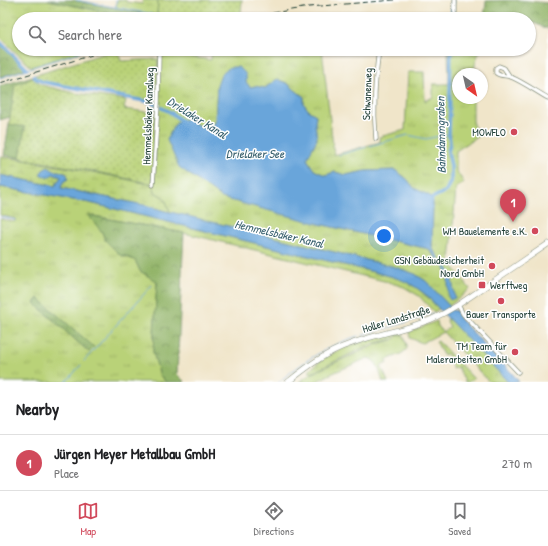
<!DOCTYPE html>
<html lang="en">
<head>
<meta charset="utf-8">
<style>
	:root { --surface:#fff; --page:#f6f6f6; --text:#202124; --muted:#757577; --line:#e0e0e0; --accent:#d1495b }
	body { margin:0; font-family:"Patrick Hand",sans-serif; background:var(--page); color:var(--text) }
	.compass { position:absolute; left:452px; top:68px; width:36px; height:36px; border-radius:50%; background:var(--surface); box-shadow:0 1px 3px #0004; rotate:146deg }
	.you { position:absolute; left:384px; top:236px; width:14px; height:14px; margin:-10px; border:3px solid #fff; border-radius:50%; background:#1a73e8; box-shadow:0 0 0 6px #1a73e833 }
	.badge { display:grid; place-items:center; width:26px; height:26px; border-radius:50%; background:var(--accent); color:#fff; font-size:13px; font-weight:700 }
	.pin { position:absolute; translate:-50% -33px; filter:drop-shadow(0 1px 2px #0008) }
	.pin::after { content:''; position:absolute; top:21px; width:14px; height:12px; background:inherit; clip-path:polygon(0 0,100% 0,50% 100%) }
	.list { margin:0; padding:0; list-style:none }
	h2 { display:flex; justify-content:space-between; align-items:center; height:52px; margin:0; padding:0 16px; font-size:17px }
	h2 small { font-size:13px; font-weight:400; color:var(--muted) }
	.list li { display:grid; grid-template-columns:26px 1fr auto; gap:12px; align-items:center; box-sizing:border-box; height:56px; padding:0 16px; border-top:1px solid var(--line) }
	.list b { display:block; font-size:15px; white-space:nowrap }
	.list p { margin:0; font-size:13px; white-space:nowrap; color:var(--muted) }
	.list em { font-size:13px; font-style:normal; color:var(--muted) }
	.icon { flex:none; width:22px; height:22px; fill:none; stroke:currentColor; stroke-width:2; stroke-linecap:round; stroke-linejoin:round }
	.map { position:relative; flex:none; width:548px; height:382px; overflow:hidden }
	.search { position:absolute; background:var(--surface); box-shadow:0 1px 3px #0004; left:12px; right:12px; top:12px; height:44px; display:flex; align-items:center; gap:10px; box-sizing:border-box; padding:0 14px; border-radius:22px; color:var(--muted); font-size:15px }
	.sheet { height:108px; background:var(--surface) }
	nav { display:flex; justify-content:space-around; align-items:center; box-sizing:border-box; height:56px; border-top:1px solid var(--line); background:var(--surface); font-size:11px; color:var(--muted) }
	nav a { display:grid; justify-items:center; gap:2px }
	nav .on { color:var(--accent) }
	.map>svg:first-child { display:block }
	.grass { fill:url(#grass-tufts); stroke:#6c8856; fill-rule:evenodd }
	.forest { fill:url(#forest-crowns); stroke:#58784e }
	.wetland { fill:url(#wetland-marsh); stroke:#6c8856 }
	.garden { fill:url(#garden-dots); stroke:#6c8856 }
	.water { fill:#69a5da; stroke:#447187 }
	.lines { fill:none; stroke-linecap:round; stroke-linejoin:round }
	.stream { stroke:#69a5da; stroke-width:1 }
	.canal { stroke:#69a5da; stroke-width:3.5 }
	.minor-casing { stroke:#88917e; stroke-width:5 }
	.secondary-casing { stroke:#88917e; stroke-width:6 }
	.minor { stroke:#fff; stroke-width:3.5 }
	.secondary { stroke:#fff; stroke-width:5 }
	.rail { stroke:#1f3d34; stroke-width:1; stroke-dasharray:6 3; stroke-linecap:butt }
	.poi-dot { fill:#d1495b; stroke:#fff; stroke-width:1.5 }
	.labels { text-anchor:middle; stroke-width:3; stroke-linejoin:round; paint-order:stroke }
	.street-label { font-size:11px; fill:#1f3d34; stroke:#fff }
	.poi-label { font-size:11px; fill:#1f3d34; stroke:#fff; text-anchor:end }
	.water-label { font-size:12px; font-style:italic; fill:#39616e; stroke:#fff }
</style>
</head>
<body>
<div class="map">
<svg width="548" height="382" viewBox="0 0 548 382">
	<defs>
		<pattern id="grass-tufts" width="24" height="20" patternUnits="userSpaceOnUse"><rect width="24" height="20" fill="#b9d278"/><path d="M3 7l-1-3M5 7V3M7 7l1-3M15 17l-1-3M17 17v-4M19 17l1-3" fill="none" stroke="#9fb568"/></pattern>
		<pattern id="forest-crowns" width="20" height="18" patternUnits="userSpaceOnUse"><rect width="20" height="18" fill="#92b468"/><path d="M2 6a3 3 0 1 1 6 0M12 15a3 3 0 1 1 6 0" fill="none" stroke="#779456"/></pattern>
		<pattern id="wetland-marsh" width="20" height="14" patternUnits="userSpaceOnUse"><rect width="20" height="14" fill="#b9d278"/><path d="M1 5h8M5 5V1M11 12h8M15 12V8" fill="none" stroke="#9fb568"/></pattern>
		<pattern id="garden-dots" width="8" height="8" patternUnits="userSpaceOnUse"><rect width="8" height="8" fill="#b9d278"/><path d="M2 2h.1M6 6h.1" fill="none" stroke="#9fb568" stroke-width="1.8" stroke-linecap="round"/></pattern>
	</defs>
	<rect width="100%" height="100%" fill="#fff"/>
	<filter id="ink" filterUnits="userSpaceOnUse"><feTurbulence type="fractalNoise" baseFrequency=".025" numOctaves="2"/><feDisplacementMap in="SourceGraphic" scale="8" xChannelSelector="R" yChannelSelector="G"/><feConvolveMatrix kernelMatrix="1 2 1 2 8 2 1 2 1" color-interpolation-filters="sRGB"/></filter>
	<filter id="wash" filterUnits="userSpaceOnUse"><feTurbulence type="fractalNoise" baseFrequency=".012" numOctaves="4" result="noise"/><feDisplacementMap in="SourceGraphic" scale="16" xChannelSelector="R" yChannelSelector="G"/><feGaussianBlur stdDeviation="0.9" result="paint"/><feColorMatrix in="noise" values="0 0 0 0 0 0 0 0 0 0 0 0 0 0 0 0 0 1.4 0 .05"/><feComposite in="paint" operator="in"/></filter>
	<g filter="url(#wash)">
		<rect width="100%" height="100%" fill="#f0e5c9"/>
		<g class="grass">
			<polygon points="0,0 48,0 136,19 19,19 19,49 89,49 31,67 0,37"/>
			<polygon points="117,0 126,0 126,2 142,4 143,0 158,0 157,15 116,8"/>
			<path d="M160 49H187L186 56 211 60 212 49H322L334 155 380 142 379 137 405 130 408 72H424L425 101 433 97V84H449L448 49H481C477 56 474 66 474 74H458V98H473V125L480 135 456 151V170L464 183 456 188 450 263 470 289C463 294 457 301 449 306L426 281 415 274 395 267 170 212 165 199 154 191ZM245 82 250 87 255 86 264 88 287 83 295 90 304 97V104L309 111 316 115 315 123 317 139 307 159 314 170 325 175 335 172 346 175 365 171 395 170 407 179 413 188 430 196 432 198 433 203 432 247 434 251 440 259 438 260 430 252 429 249 319 224 188 119 202 128 215 123 217 85Z"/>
			<path d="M0 187 90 203 390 276C395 278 401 279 406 281 419 288 429 298 439 309L434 312 419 296 404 287 388 282 184 233 89 215 102 232 105 240 120 255 135 260 140 271 157 281 153 352 160 376 166 382H0V219L14 222 16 219 0 215ZM38 298 93 347 89 352 34 303Z"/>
			<polygon points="448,318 508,382 489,382 443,332 422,343 410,338 409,332 437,321 438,326 443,332 450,327 447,321"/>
			<path d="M399 333H401L396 335 392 339 375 343 363 348 311 373 309 371C331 347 370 339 399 333Z"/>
			<path d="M401 334H403L407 345 405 346H408C406 354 393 357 386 360L387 363 381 366 388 382H383C380 374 378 360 368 358L333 373 315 382H299L309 375 330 365 377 344 393 340 397 336Z"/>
			<polygon points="438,341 474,379 468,382 465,382 458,367 453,369 447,354 443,355 438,345 436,342"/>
		</g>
		<g class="forest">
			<polygon points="48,0 73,0 157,16 157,19 136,19"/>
			<polygon points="519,0 548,3 548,29 529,21 529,19 484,19 486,1"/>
			<polygon points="0,43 25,69 0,77"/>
			<polygon points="36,75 35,77 15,85 10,117 0,120 0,86"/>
			<polygon points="9,124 25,127 20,158 4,155"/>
			<polygon points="88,215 184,233 177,374 185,382 166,382 160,376 153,352 157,282 140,271 135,260 120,255 105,240 102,232"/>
			<polygon points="38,298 94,347 89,352 34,303"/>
		</g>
		<polygon class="wetland" points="0,156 92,172 153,185 154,187 154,191 165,199 170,212 165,211 144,205 61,188 63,182 59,171 54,171 52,174 61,177 55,186 0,175"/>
		<g class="garden">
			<polygon points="158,0 242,0 241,13 209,19 173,19 157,16"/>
			<polygon points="118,49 121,61 158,59 156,102 41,81 35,77 36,75"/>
			<polygon points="33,78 41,85 74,93 126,100 124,109 155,113 153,184 92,171 20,158 25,127 9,124 15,85"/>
		</g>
		<g class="water">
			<path d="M230 67H238C245 72 247 74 246 82L250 87 255 86 265 88 277 79 287 83 295 90 304 97V104L309 111 316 115 315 123 317 139 307 159 314 170 325 175 335 172 346 175 365 171 395 170 407 179 414 188 430 196 432 198 433 203 432 247 434 251 440 259 438 260 429 249 319 224 222 198 179 167 167 140 173 127 179 120 188 119 202 128 215 123 217 85 221 74Z"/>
			<path d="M48 167 54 171H59L67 174 68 179 63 182 61 188 144 205 165 211 170 212 188 216 395 267 415 274 426 281 454 311 456 310 460 319 512 373 519 382H508L425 294C412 284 406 281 390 276L90 203 0 187V175L55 186 61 177 53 174 48 178 40 174 43 170Z"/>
			<path d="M444 265 446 266C453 275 453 288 455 298L450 300 449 298 448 297V276Z"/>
		</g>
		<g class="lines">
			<g class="stream">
				<polyline points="76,0 152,14"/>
				<polyline points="116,7 116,0"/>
				<polyline points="212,19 239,14"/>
				<polyline points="0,78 73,54 91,49"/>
				<polyline points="339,155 408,135 426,139 449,134"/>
				<polyline points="0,217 15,220"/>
				<polyline points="363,335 418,319 433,313"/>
				<polyline points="84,361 153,284"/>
				<polyline points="66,382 81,365"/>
				<path d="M279 382C302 362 329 345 358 336"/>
			</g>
			<g class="canal">
				<polyline points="452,19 452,1"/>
				<polyline points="0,42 27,69"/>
				<polyline points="34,76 35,78 43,82 150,102 170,112 183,122"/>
				<polyline points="431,202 432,198 446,191 451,180 451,166 448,152 450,143 449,134 451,49"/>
			</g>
		</g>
	</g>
	<g filter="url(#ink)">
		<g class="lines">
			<g class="minor-casing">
				<g id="minor">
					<polyline points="455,0 455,19"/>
					<path d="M510 77 504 68 499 66 496 68V73C501 77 506 75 511 77 523 82 537 92 548 98"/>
					<path d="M376 139C373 107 375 81 379 49"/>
					<polyline points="153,185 158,102 159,49"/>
					<polyline points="458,305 463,314 518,372"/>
				</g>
			</g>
			<g class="secondary-casing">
				<path id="secondary" d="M288 382C307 367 326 352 350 344 376 334 405 330 432 319 441 315 450 310 458 305L548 244"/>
			</g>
			<use href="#minor" class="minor"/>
			<use href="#secondary" class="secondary"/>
			<g class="rail">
				<polyline points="237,19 309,7 394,0"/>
				<polyline points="0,83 112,49"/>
			</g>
		</g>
	</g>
	<g class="poi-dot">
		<circle cx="514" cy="132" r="4"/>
		<circle cx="535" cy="231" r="4"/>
		<circle cx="492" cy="266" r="4"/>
		<rect x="478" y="281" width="8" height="8" rx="2"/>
		<circle cx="501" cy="301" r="4"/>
		<circle cx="515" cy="352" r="4"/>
	</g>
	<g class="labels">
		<g class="street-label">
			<text transform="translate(367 94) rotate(-88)" y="4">Schwanenweg</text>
			<text transform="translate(148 116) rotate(-88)" y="4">Hemmelsbäker Kanalweg</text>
			<text transform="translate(396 319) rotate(-17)" y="4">Holler Landstraße</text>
		</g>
		<g class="poi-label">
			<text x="506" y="136">MOWFLO</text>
			<text x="527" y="235">WM Bauelemente e.K.</text>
			<text x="484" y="264">GSN Gebäudesicherheit<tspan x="484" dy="13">Nord GmbH</tspan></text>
			<text x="490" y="289" text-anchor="start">Werftweg</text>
			<text x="501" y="318" text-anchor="middle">Bauer Transporte</text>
			<text x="507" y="350">TM Team für<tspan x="507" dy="13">Malerarbeiten GmbH</tspan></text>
		</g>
		<g class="water-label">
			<text transform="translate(197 118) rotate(32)" y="4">Drielaker Kanal</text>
			<text transform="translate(441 135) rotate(-91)" y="4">Bahndammgraben</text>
			<text x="255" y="158">Drielaker See</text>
			<text transform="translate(279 234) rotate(13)" y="4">Hemmelsbäker Kanal</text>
		</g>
	</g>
</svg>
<svg class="compass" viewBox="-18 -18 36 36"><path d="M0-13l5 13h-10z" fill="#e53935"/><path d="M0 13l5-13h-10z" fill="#757577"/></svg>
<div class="you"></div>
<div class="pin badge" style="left:513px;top:222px">1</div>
<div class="search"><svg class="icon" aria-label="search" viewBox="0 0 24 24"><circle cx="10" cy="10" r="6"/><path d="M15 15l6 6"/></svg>Search here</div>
</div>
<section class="sheet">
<h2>Nearby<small></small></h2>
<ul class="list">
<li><span class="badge">1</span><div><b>Jürgen Meyer Metallbau GmbH</b><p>Place</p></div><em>270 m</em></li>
</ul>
</section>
<nav>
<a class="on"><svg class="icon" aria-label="map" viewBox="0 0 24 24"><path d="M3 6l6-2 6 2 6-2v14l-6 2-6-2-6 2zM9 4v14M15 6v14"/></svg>Map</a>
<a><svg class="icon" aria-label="directions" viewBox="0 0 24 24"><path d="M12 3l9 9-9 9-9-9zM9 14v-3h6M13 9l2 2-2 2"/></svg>Directions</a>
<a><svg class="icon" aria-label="saved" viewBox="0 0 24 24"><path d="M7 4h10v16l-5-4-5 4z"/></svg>Saved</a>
</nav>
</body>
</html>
